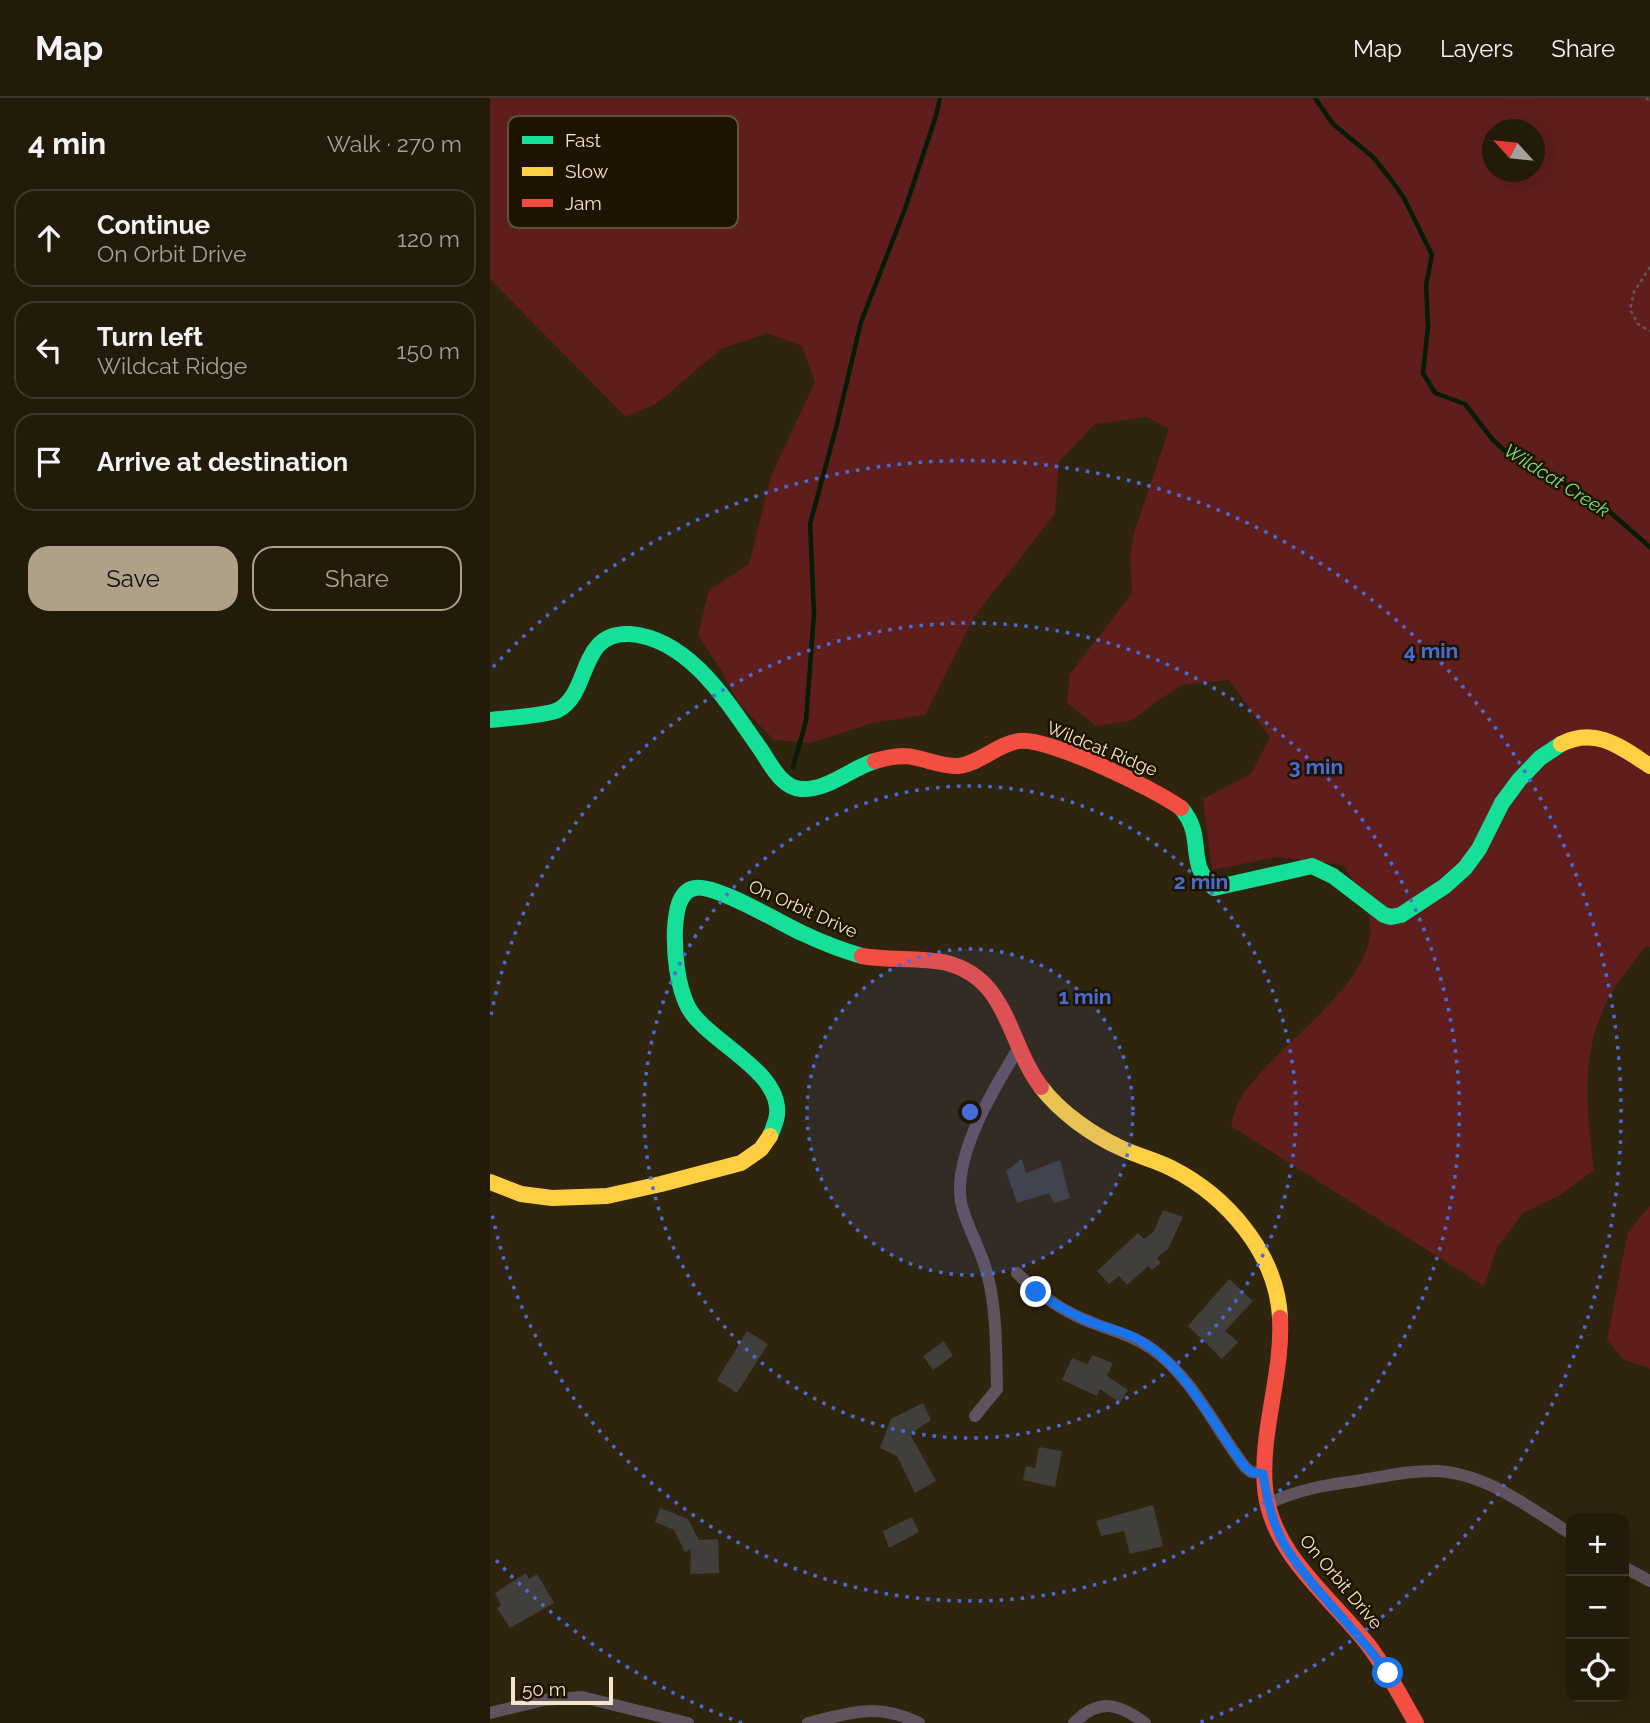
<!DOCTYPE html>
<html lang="en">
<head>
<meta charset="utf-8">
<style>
	:root { --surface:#231b0a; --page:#2f2818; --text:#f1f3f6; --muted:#a3a19c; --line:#40392b; --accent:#aea188 }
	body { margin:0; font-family:Raleway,sans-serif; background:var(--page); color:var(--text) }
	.controls { position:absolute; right:21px; bottom:21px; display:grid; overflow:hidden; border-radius:14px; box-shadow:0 7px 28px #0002 }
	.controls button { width:63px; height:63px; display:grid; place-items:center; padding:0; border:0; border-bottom:2px solid var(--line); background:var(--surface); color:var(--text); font:35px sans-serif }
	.compass { position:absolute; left:992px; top:21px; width:63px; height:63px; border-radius:50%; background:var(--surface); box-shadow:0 7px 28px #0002; rotate:297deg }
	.scale { position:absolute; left:21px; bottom:18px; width:102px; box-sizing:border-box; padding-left:7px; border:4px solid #f3e5ca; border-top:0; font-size:19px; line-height:24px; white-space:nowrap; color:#f3e5ca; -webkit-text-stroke:5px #1e1401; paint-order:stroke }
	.stop { position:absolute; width:21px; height:21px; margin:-16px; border:5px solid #1a73e8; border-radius:50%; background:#fff }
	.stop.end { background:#1a73e8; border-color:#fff; box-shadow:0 2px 7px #0008 }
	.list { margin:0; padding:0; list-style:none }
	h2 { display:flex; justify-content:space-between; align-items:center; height:91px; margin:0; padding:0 28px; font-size:30px }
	h2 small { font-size:23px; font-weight:400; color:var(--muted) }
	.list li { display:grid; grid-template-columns:46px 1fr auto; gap:21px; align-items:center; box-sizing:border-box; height:98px; margin:0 14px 14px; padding:0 14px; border:2px solid var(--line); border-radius:21px }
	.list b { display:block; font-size:26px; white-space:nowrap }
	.list p { margin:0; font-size:23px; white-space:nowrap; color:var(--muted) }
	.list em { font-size:23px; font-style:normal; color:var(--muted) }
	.actions { display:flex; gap:14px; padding:21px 28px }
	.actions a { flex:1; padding:16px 0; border:2px solid var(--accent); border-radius:21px; text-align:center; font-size:24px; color:var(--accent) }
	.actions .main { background:var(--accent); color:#111 }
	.icon { flex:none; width:38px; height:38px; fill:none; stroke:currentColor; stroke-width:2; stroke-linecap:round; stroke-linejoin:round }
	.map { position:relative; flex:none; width:1160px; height:1625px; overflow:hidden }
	header { display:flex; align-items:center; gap:42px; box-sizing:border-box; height:98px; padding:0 35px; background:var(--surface); border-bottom:2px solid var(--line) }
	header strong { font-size:33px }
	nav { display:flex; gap:38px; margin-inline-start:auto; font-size:24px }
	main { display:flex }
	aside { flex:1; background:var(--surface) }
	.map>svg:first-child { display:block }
	.green { fill:#5f1e1c; fill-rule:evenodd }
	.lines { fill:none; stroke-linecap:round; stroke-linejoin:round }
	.stream { stroke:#061c05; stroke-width:4.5 }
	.building { fill:#403f3c }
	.path { stroke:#625657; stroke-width:2.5; stroke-dasharray:3.5 3.5; stroke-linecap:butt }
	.street { stroke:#61535e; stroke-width:12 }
	.fast { stroke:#16e098; stroke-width:16 }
	.slow { stroke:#ffcf43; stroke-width:16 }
	.jam { stroke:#f24e42; stroke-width:16 }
	.route { stroke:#1a73e8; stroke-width:9 }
	.ring { fill:none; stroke:#486cd5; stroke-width:3.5; stroke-dasharray:3.5 7 }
	.labels { text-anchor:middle; stroke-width:5; stroke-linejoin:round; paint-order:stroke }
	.street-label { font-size:18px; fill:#f3e5ca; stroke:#1e1401 }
	.water-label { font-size:19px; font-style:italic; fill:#79e17b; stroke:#1e1401 }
	.key { fill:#1e1401; stroke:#5e533d; stroke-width:2 }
	.key-label { font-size:19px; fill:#f3e5ca }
	.centre { fill:#486cd5; stroke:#1e1401; stroke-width:3.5 }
	.ring-label { font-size:21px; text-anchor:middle; font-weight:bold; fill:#486cd5; stroke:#1e1401; stroke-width:5; stroke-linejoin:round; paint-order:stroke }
</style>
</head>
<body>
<header>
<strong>Map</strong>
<nav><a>Map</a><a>Layers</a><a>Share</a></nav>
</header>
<main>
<aside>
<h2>4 min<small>Walk · 270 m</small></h2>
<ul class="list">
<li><svg class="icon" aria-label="ahead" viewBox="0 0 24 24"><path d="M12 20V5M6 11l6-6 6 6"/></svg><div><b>Continue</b><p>On Orbit Drive</p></div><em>120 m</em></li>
<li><svg class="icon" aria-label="left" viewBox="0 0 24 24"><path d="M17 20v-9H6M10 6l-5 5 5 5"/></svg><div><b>Turn left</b><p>Wildcat Ridge</p></div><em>150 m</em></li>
<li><svg class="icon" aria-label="arrive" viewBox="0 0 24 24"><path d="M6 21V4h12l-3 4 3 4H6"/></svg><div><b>Arrive at destination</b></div></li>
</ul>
<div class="actions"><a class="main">Save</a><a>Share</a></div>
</aside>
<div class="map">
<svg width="1160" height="1625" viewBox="0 0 1160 1625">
	<rect width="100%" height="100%" fill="#2f240d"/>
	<g class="green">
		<path d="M0 0H1160V849L1156 848C1143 865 1127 883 1118 901 1089 958 1097 1011 1104 1072L1070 1097 1033 1115 1007 1149 994 1188 741 1028C743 1020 745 1010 749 1003 778 950 887 888 880 825 878 804 863 784 853 767L787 759 722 772 713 701 761 676 780 639 739 582 691 587 640 623 606 628 577 605 580 576 642 495 640 457 644 435 679 331 657 319 605 326 569 364 565 416 485 517 435 617 382 625 321 645 284 642 249 606 231 572 208 537 219 492 259 466 281 378 325 284 312 248 277 235 231 251 166 306 136 319 0 181ZM1002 32H1044V74H1002Z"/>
		<polygon points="1160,1108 1160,1271 1133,1261 1117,1242 1138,1134"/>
	</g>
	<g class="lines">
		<g class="stream">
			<polyline points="825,0 843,26 883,59 902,83 914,100 942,157 936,187 938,229 933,275 945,295 975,306 1003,342 1014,352 1075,386 1121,415 1160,449"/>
			<polyline points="303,669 316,623 324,515 320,426 346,330 371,224 415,111 446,18 450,0"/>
		</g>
	</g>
	<g class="building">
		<polygon points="532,1061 536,1075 570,1062 580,1100 564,1105 559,1095 527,1105 516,1073"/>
		<polygon points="673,1112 693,1119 678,1151 667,1160 671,1165 662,1172 658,1168 637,1187 629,1178 619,1186 607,1173 648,1135 654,1141 664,1133"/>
		<polygon points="739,1181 763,1203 735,1233 748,1244 732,1261 698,1228"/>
		<polygon points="257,1233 278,1246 247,1295 227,1282"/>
		<polygon points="454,1243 463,1258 443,1272 433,1258"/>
		<polygon points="602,1257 623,1265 617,1278 638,1292 630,1305 610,1291 607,1298 572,1282 582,1260 598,1266"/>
		<polygon points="433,1305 441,1322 420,1336 446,1383 425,1395 407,1358 390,1350 401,1321"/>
		<polygon points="549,1349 572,1353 565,1389 533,1382 536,1368 545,1370"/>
		<polygon points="663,1407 673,1448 640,1456 634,1433 611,1438 606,1423"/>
		<polygon points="170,1410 198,1421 209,1442 228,1441 229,1475 200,1476 201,1451 195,1454 184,1432 165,1424"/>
		<polygon points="422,1419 429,1434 399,1450 393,1433"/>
		<polygon points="36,1475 39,1481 47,1476 64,1505 20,1530 7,1510 11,1507 5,1495"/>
	</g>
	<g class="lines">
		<g class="path">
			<polyline points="1156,0 1160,3"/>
			<polyline points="1160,169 1144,194 1140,211 1148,226 1160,233"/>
		</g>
		<g class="street">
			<path d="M527 1175C549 1197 573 1214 603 1225 623 1233 644 1238 662 1251 703 1280 725 1330 755 1369L761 1374 773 1375"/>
			<path d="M485 1318 507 1291C506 1255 507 1215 498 1179 493 1155 475 1126 471 1104 463 1057 504 990 528 951"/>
			<path d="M778 1406C806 1392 835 1387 866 1383 892 1379 919 1372 946 1373 996 1375 1040 1410 1081 1436"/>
			<polyline points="1134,1469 1160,1483"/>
			<polyline points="0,1615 54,1602 92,1599 198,1625"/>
			<path d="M318 1625C361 1615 386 1604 429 1625"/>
			<path d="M584 1625C609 1600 628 1605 655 1625"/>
		</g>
		<g class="fast">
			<path d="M0 622C16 620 55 618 68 612 101 595 88 533 140 536 201 541 239 607 271 652 281 667 291 689 311 691 337 693 361 670 385 663"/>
			<path d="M691 710C717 740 694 764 724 790L822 768 843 778 894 817 901 819 911 817 955 788 975 770 989 751 1012 705 1029 682 1050 660 1071 646"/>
			<path d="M280 1038C283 1031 286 1024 287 1017 292 972 217 944 198 909 187 887 184 855 185 830 186 816 188 793 205 790 224 785 290 825 312 835 331 844 351 852 372 858"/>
		</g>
		<g class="slow">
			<path d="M1071 646C1106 628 1132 650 1160 668"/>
			<path d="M551 989C570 1014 602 1037 631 1050 648 1058 665 1062 681 1070 737 1098 787 1156 790 1220"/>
			<polyline points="0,1084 31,1096 62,1100 117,1098 171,1086 251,1065 271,1051 280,1038"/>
		</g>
		<g class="jam">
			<path d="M385 663C399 659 413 656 427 660 441 663 455 669 469 668 491 665 507 646 529 643 558 639 665 691 691 710"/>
			<path d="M372 858C400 863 429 859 457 865 519 881 518 946 551 989"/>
			<path d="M790 1220C793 1277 770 1333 775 1390 781 1456 841 1499 879 1548 897 1572 911 1599 926 1625"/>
		</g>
	</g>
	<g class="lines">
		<path class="route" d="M546 1194C564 1206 583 1217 603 1225 616 1230 631 1233 644 1239 696 1266 721 1325 755 1369L761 1374 773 1376C777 1400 782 1426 795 1448 824 1494 866 1531 898 1575"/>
	</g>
	<circle cx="480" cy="1014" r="163" fill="#486cd5" fill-opacity=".12"/>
	<g class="ring">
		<circle cx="480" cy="1014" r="163"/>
		<circle cx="480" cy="1014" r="326"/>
		<path d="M1 917A489 489 0 1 1 1 1111"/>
		<path d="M252 1625A652 652 0 0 1 3 1459M3 569A652 652 0 1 1 708 1625"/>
	</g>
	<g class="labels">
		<g class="street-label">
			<text transform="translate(612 651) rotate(22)" y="6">Wildcat Ridge</text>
			<text transform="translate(313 811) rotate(24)" y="6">On Orbit Drive</text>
			<text transform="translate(851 1484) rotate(50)" y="6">On Orbit Drive</text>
		</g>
		<g class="water-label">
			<text transform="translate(1067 382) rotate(32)" y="7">Wildcat Creek</text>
		</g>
	</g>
	<rect x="18" y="18" width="230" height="112" rx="10" class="key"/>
	<rect x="32" y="38" width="31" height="8" fill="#16e098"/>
	<rect x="32" y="69" width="31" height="9" fill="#ffcf43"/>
	<rect x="32" y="101" width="31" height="8" fill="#f24e42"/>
	<g class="key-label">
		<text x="75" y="49">Fast</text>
		<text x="75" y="80">Slow</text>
		<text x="75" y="112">Jam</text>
	</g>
	<circle cx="480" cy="1014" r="10" class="centre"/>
	<g class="ring-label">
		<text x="941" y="560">4 min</text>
		<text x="826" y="676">3 min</text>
		<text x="711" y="791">2 min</text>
		<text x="595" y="906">1 min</text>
	</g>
</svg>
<div class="controls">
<button>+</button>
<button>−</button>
<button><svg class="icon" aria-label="locate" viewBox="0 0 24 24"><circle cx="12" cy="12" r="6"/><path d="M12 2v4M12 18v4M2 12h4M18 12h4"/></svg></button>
</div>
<svg class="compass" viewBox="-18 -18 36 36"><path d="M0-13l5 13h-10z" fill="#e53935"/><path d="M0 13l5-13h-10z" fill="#a3a19c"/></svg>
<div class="scale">50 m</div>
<div class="stop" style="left:898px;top:1575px"></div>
<div class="stop end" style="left:546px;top:1194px"></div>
</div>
</main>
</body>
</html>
